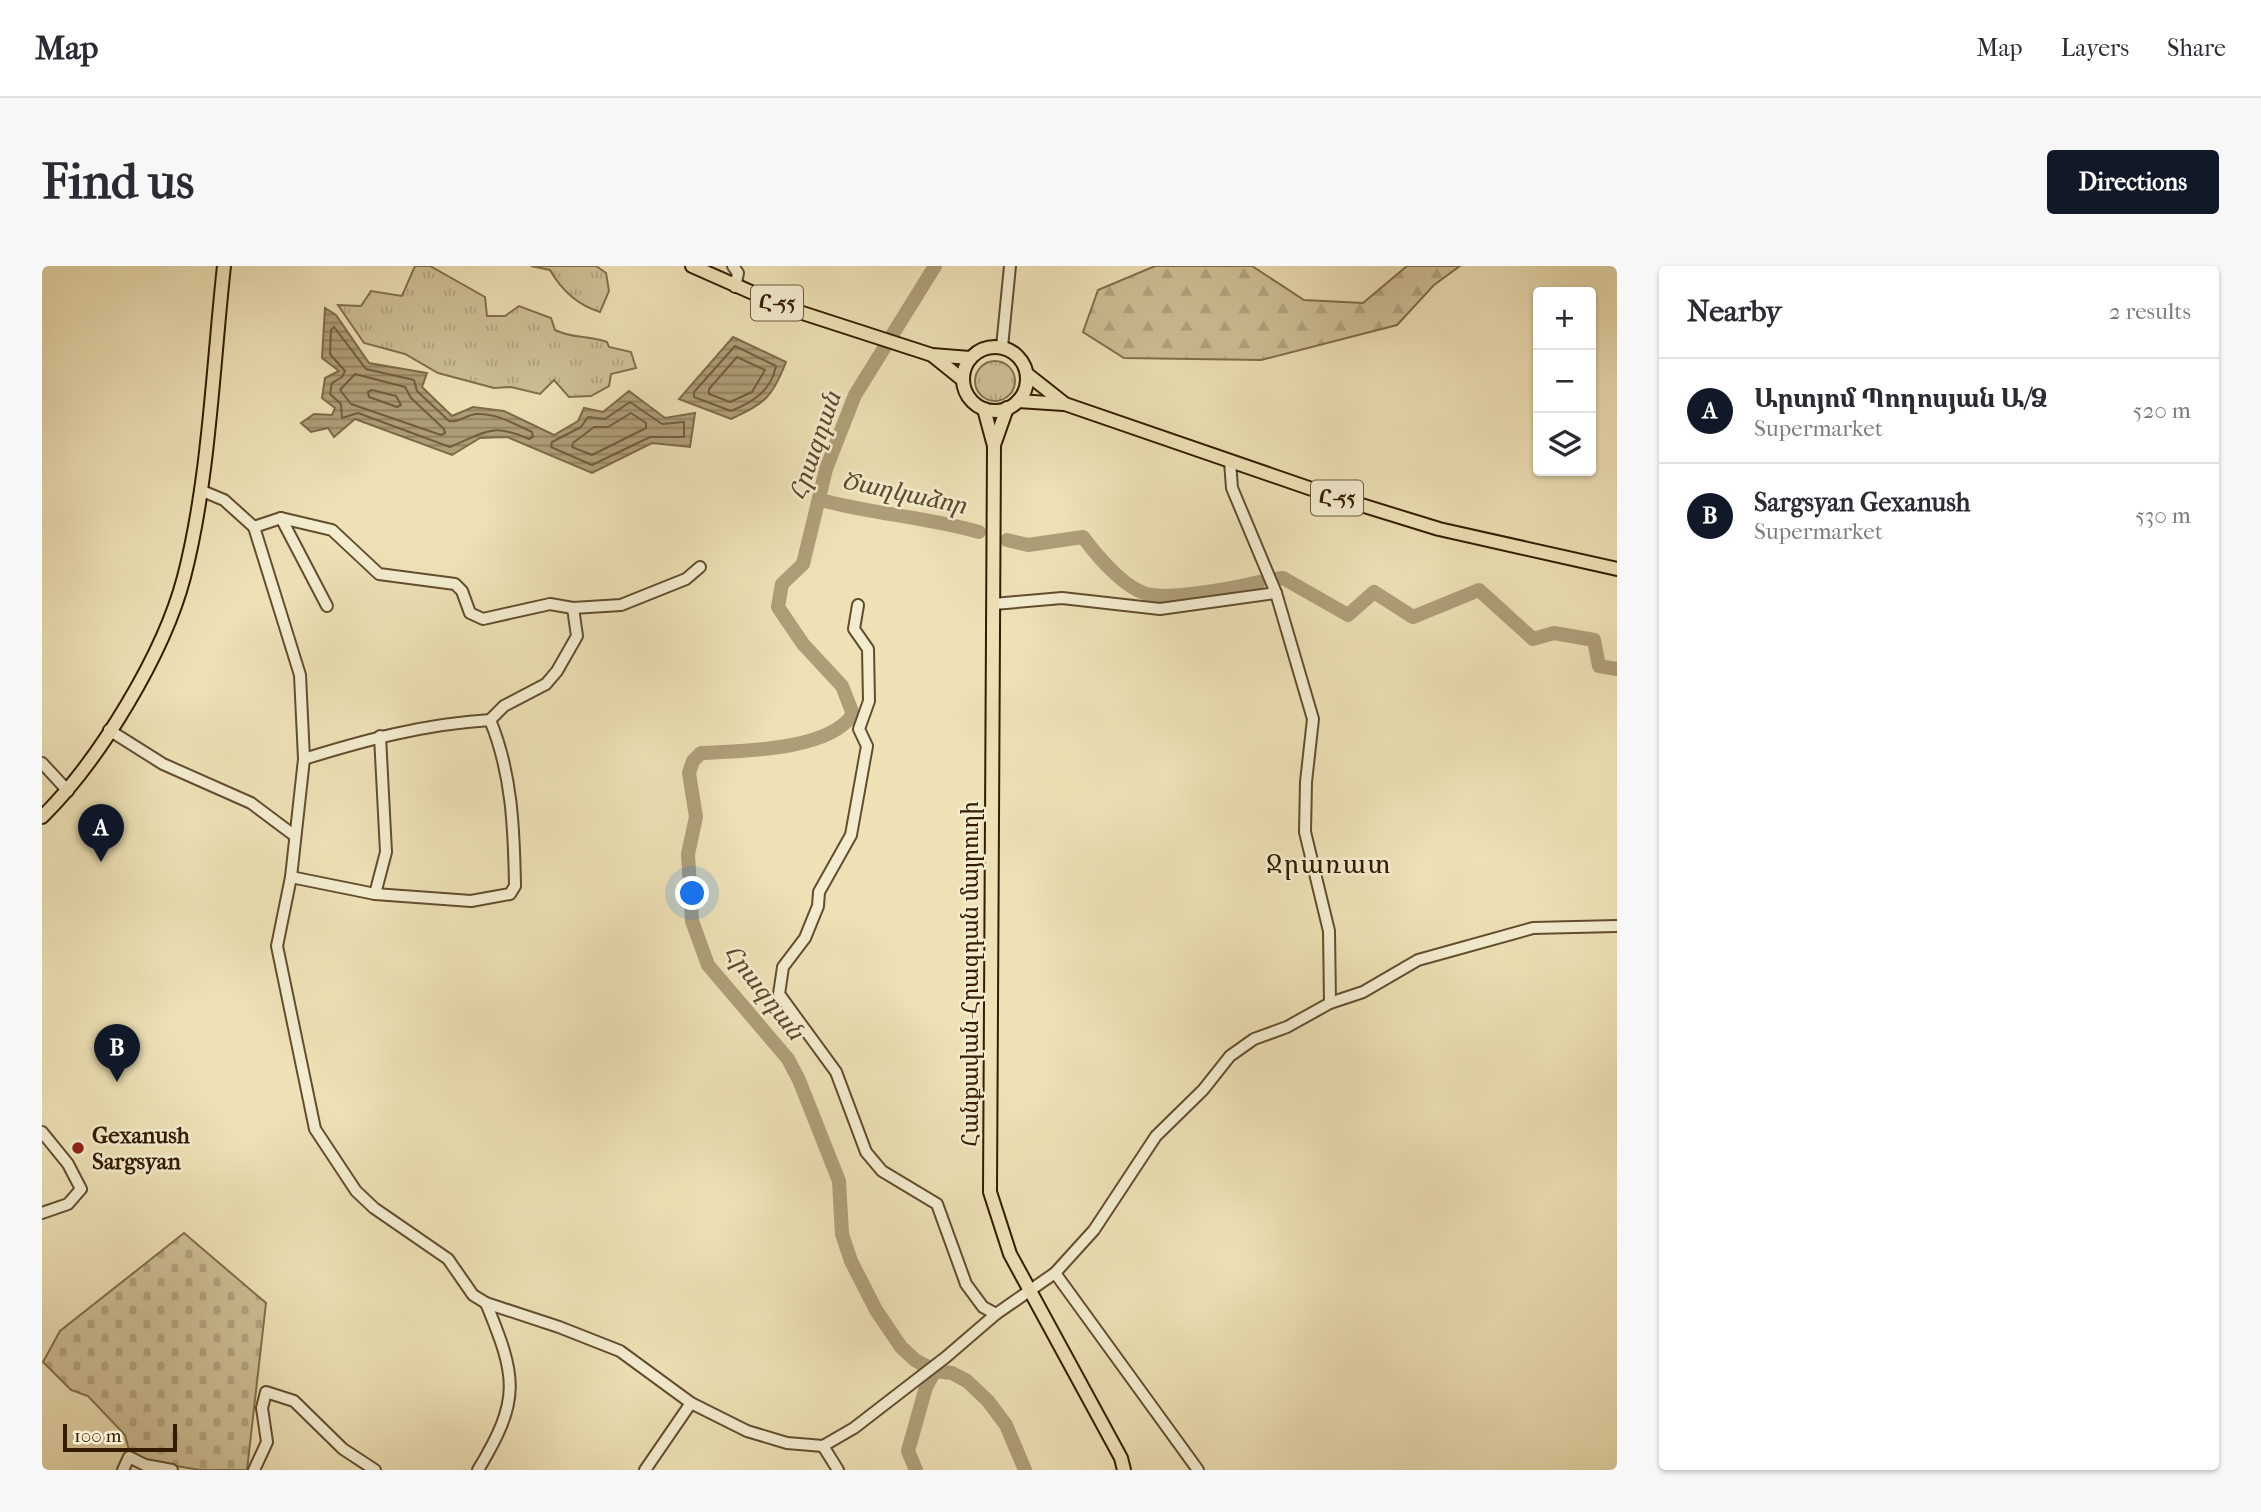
<!DOCTYPE html>
<html lang="en">
<head>
<meta charset="utf-8">
<style>
	:root { --surface:#fff; --page:#f7f7f7; --text:#2b2b33; --muted:#7c7c81; --line:#e1e1e2; --accent:#111827 }
	body { margin:0; font-family:"IM FELL French Canon","Noto Serif Armenian",serif; background:var(--page); color:var(--text) }
	.controls { position:absolute; right:21px; top:21px; display:grid; overflow:hidden; border-radius:7px; box-shadow:0 2px 5px #0004 }
	.controls button { width:63px; height:63px; display:grid; place-items:center; padding:0; border:0; border-bottom:2px solid var(--line); background:var(--surface); color:var(--text); font:35px sans-serif }
	.scale { position:absolute; left:21px; bottom:18px; width:114px; box-sizing:border-box; padding-left:7px; border:4px solid #351c01; border-top:0; font-size:19px; line-height:24px; white-space:nowrap; color:#351c01; -webkit-text-stroke:5px #f3eccf; paint-order:stroke }
	.you { position:absolute; left:651px; top:628px; width:24px; height:24px; margin:-18px; border:5px solid #fff; border-radius:50%; background:#1a73e8; box-shadow:0 0 0 10px #1a73e833 }
	.badge { display:grid; place-items:center; width:46px; height:46px; border-radius:50%; background:var(--accent); color:#fff; font-size:23px; font-weight:700 }
	.pin { position:absolute; translate:-50% -58px; filter:drop-shadow(0 2px 4px #0008) }
	.pin::after { content:''; position:absolute; top:37px; width:24px; height:21px; background:inherit; clip-path:polygon(0 0,100% 0,50% 100%) }
	.list { margin:0; padding:0; list-style:none }
	h2 { display:flex; justify-content:space-between; align-items:center; height:91px; margin:0; padding:0 28px; font-size:30px }
	h2 small { font-size:23px; font-weight:400; color:var(--muted) }
	.list li { display:grid; grid-template-columns:46px 1fr auto; gap:21px; align-items:center; box-sizing:border-box; height:105px; padding:0 28px; border-top:2px solid var(--line) }
	.list b { display:block; font-size:26px; white-space:nowrap }
	.list p { margin:0; font-size:23px; white-space:nowrap; color:var(--muted) }
	.list em { font-size:23px; font-style:normal; color:var(--muted) }
	.icon { flex:none; width:38px; height:38px; fill:none; stroke:currentColor; stroke-width:2; stroke-linecap:round; stroke-linejoin:round }
	.map { position:relative; flex:none; width:1575px; height:1204px; overflow:hidden; border-radius:7px }
	header { display:flex; align-items:center; gap:42px; box-sizing:border-box; height:98px; padding:0 35px; background:var(--surface); border-bottom:2px solid var(--line) }
	header strong { font-size:33px }
	nav { display:flex; gap:38px; margin-inline-start:auto; font-size:24px }
	.intro { display:flex; align-items:center; justify-content:space-between; box-sizing:border-box; height:168px; padding:0 42px }
	h1 { margin:0; font-size:49px }
	.button { padding:18px 32px; border-radius:7px; background:var(--accent); color:#fff; font-size:24px; font-weight:700 }
	main { display:flex; gap:42px; padding:0 42px }
	aside { flex:1; background:var(--surface); border-radius:7px; box-shadow:0 2px 5px #0004 }
	.map>svg:first-child { display:block }
	.grass { fill:url(#grass-tufts); stroke:#826e4c; stroke-width:2 }
	.forest { fill:url(#forest-firs); stroke:#826e4c; stroke-width:2 }
	.cemetery { fill:url(#cemetery-stones); stroke:#826e4c; stroke-width:2 }
	.water { fill:url(#water-rules); stroke:#7e6a48; stroke-width:2 }
	.lines { fill:none; stroke-linecap:round; stroke-linejoin:round }
	.shore { stroke:#725d3c; stroke-width:2 }
	.river { stroke:#ae9e78; stroke-width:14 }
	.minor-casing { stroke:#634d2e; stroke-width:14 }
	.major-casing { stroke:#351c01; stroke-width:16 }
	.minor { stroke:#f3eccf; stroke-width:10 }
	.major { stroke:#ede1b5; stroke-width:12 }
	.poi-dot { fill:#8f2418; stroke:#f3eccf; stroke-width:2.5 }
	.labels { text-anchor:middle; stroke-width:5; stroke-linejoin:round; paint-order:stroke }
	.shield { fill:#f3eccf; stroke:#6e5a3f; stroke-width:2 }
	.shield-label { font-size:21px; font-weight:bold; fill:#351c01 }
	.street-label { font-size:23px; fill:#351c01; stroke:#f3eccf }
	.poi-label { font-size:23px; font-weight:bold; fill:#351c01; stroke:#f3eccf; text-anchor:start }
	.water-label { font-size:24px; font-style:italic; fill:#5f4a2b; stroke:#f3eccf }
	.quarter-label { font-size:26px; letter-spacing:2px; fill:#351c01; stroke:#f3eccf }
</style>
</head>
<body>
<header>
<strong>Map</strong>
<nav><a>Map</a><a>Layers</a><a>Share</a></nav>
</header>
<div class="intro"><h1>Find us</h1><a class="button">Directions</a></div>
<main>
<div class="map">
<svg width="1575" height="1204" viewBox="0 0 1575 1204">
	<defs>
		<pattern id="grass-tufts" width="24" height="20" patternUnits="userSpaceOnUse" patternTransform="scale(1.75)"><rect width="24" height="20" fill="#cec096"/><path d="M3 7l-1-3M5 7V3M7 7l1-3M15 17l-1-3M17 17v-4M19 17l1-3" fill="none" stroke="#b2a480"/></pattern>
		<pattern id="forest-firs" width="22" height="20" patternUnits="userSpaceOnUse" patternTransform="scale(1.75)"><rect width="22" height="20" fill="#cec096"/><path d="M5 1l3.5 6h-7zM16 11l3.5 6h-7z" fill="#b2a480"/></pattern>
		<pattern id="cemetery-stones" width="16" height="16" patternUnits="userSpaceOnUse" patternTransform="scale(1.75)"><rect width="16" height="16" fill="#cec096"/><path d="M2 7V4a2 2 0 0 1 4 0v3zM10 15v-3a2 2 0 0 1 4 0v3z" fill="#b2a480"/></pattern>
		<pattern id="water-rules" width="6" height="5" patternUnits="userSpaceOnUse" patternTransform="scale(1.75)"><rect width="6" height="5" fill="#ae9e78"/><path d="M0 2.5h6" fill="none" stroke="#8e8060"/></pattern>
	</defs>
	<rect width="100%" height="100%" fill="#ede1b5"/>
	<filter id="stains"><feTurbulence type="fractalNoise" baseFrequency=".00286" numOctaves="4"/><feColorMatrix values="0 0 0 0 .2 0 0 0 0 .09 0 0 0 0 .02 0 0 0 .5 -.17"/></filter>
	<radialGradient id="worn" r=".72"><stop offset=".6" stop-color="#630" stop-opacity="0"/><stop offset="1" stop-color="#630" stop-opacity=".3"/></radialGradient>
	<g class="grass">
		<path d="M373 0H388L443 31 445 50H463L477 40 509 52 513 64C531 73 546 69 565 76L567 81 589 86 594 102 569 108 567 120 549 130 527 131 512 114 498 128 469 121 452 122 396 107 363 88 322 77 296 39 319 40 329 25 360 30Z"/>
		<path d="M489 0H554L564 7 567 25 558 46C535 39 520 25 508 4Z"/>
		<circle cx="953" cy="115" r="20"/>
	</g>
	<polygon class="forest" points="1113,0 1210,0 1262,34 1321,37 1365,0 1418,0 1392,19 1355,59 1219,94 1082,92 1041,66 1056,24"/>
	<polygon class="cemetery" points="142,967 224,1037 205,1204 158,1204 99,1194 87,1184 83,1169 46,1130 29,1124 1,1096 18,1065"/>
	<g class="water">
		<polygon points="283,42 294,49 327,97 385,107 380,121 410,150 431,141 462,145 512,169 536,155 542,142 561,146 587,125 623,152 653,147 648,181 610,177 550,207 465,171 438,172 410,189 313,153 292,171 286,162 269,166 259,157 272,148 290,149 293,142 280,132 283,112 297,105 280,92"/>
		<path d="M691 71 744 96C730 132 723 137 689 153L637 133Z"/>
	</g>
	<g class="lines">
		<g class="shore">
			<path d="M292 61 324 103 372 114 375 125 407 155C417 157 424 149 434 148 455 147 472 158 490 166L491 171 487 173C448 156 443 167 408 181L316 147 300 152 299 138 288 128 290 117 300 111 303 105 288 88 289 64Z"/>
			<path d="M693 80 734 100C729 125 711 136 689 145L652 131V126Z"/>
			<polygon points="695,91 723,104 710,126 688,136 667,128 667,123"/>
			<polygon points="313,108 363,121 369,132 402,163 403,167 399,169 309,138 298,124"/>
			<polygon points="330,124 354,130 359,139 355,141 327,131 326,126"/>
			<polygon points="588,136 620,158 642,156 642,171 608,171 550,199 509,181 510,176 539,161 546,151 563,153"/>
			<polygon points="589,147 604,157 604,162 550,189 530,181 531,177 552,161 566,161"/>
		</g>
		<g class="river">
			<path d="M893 0 813 129 784 203 761 298 740 318 736 341 761 378 800 420 811 448C787 485 699 485 659 487L651 495 647 507 654 551 646 588 650 655 666 699 746 793 757 814 797 915 800 968 809 995 834 1044 859 1081 873 1094 893 1105 910 1107 925 1115 946 1135 964 1159 983 1204"/>
			<path d="M779 234C831 248 884 251 937 266"/>
			<path d="M965 274 986 279 1041 271C1055 290 1085 326 1110 329 1134 333 1192 322 1217 316"/>
			<polyline points="1234,313 1241,312 1306,349 1332,326 1371,351 1437,324 1491,373 1512,367 1552,374 1557,400 1575,403"/>
			<polyline points="874,1204 866,1185 884,1121 893,1105"/>
		</g>
		<g class="minor-casing">
			<g id="minor">
				<polyline points="691,0 696,7 693,21"/>
				<polyline points="960,81 968,0"/>
				<polyline points="1188,195 1190,222 1234,327 1271,453 1264,516 1263,566 1287,665 1288,737"/>
				<polyline points="158,224 182,234 212,261 258,409 262,493 249,611 235,680 273,863 314,925 332,942 406,993 431,1029 444,1037 517,1061 578,1085 649,1137 705,1165 745,1177 781,1180 812,1162 904,1091 954,1048 1013,1007 1052,964 1114,870 1161,824 1188,790 1212,773 1245,761 1288,737 1321,726 1376,694 1491,662 1575,660"/>
				<polyline points="239,252 285,340"/>
				<polyline points="212,261 239,252 290,264 337,308 413,318 420,325 428,347 441,353 508,338 531,342 579,339 644,313 658,301"/>
				<polyline points="952,338 1020,332 1118,343 1234,327"/>
				<polyline points="816,339 812,363 826,383 827,435 817,463 825,480 809,569 777,626 776,640 763,672 741,701 737,728 794,806 824,886 840,905 895,938 924,1018 941,1041 954,1048"/>
				<polyline points="67,464 121,498 209,537 253,570"/>
				<path d="M262 493C323 474 383 458 448 454L462 440 504 418 515 405 535 370 531 342"/>
				<polyline points="0,497 26,525"/>
				<path d="M249 611 333 628 429 635 468 628 473 620C472 563 470 507 448 454"/>
				<polyline points="333,628 344,586 338,470"/>
				<polyline points="0,866 26,898 39,923 26,938 0,947"/>
				<polyline points="1013,1007 1156,1204"/>
				<polyline points="781,1180 796,1204"/>
				<polyline points="81,1204 87,1191 103,1199 130,1204"/>
				<polyline points="212,1204 225,1176 220,1142 224,1126 252,1135 301,1183 333,1204"/>
				<path d="M436 1204C479 1133 475 1112 444 1037"/>
				<polyline points="603,1204 649,1137"/>
			</g>
		</g>
		<g class="major-casing">
			<g id="major">
				<polyline points="650,0 745,42 890,89 928,92"/>
				<circle cx="953" cy="113" r="32"/>
				<polyline points="890,89 921,114"/>
				<polyline points="985,108 1023,138 1290,230 1397,263 1575,303"/>
				<polyline points="976,135 1022,138"/>
				<polyline points="942,143 952,180 948,926 968,988 1079,1192 1082,1204"/>
				<polyline points="952,179 965,142"/>
				<path d="M0 551C57 495 122 388 142 311 167 215 171 99 182 0"/>
			</g>
		</g>
		<use href="#minor" class="minor"/>
		<use href="#major" class="major"/>
	</g>
	<circle class="poi-dot" cx="36" cy="882" r="7"/>
	<g class="labels">
		<g class="shield">
			<rect x="709" y="19.5" width="52" height="35" rx="5"/>
			<rect x="1269" y="214.5" width="52" height="35" rx="5"/>
		</g>
		<g class="shield-label">
			<text x="735" y="44">Հ-55</text>
			<text x="1295" y="239">Հ-55</text>
		</g>
		<g class="street-label">
			<text transform="translate(928 708) rotate(-90)" y="8">Հանքավան-Հրազդան մայրուղի</text>
		</g>
		<g class="poi-label">
			<text x="50" y="877">Gexanush<tspan x="50" dy="26">Sargsyan</tspan></text>
		</g>
		<g class="water-label">
			<text transform="translate(773 180) rotate(-71)" y="8">Հրազդան</text>
			<text transform="translate(862 227) rotate(12)" y="8">Ծաղկաձոր</text>
			<text transform="translate(722 726) rotate(52)" y="8">Հրազդան</text>
		</g>
		<g class="quarter-label">
			<text x="1287" y="607">Ջրառատ</text>
		</g>
	</g>
	<rect width="100%" height="100%" filter="url(#stains)"/>
	<rect width="100%" height="100%" fill="url(#worn)"/>
</svg>
<div class="controls">
<button>+</button>
<button>−</button>
<button><svg class="icon" aria-label="layers" viewBox="0 0 24 24"><path d="M12 4l9 5-9 5-9-5zM3 14l9 5 9-5"/></svg></button>
</div>
<div class="scale">100 m</div>
<div class="you"></div>
<div class="pin badge" style="left:59px;top:596px">A</div>
<div class="pin badge" style="left:75px;top:816px">B</div>
</div>
<aside>
<h2>Nearby<small>2 results</small></h2>
<ul class="list">
<li><span class="badge">A</span><div><b>Արտյոմ Պողոսյան Ա/Ձ</b><p>Supermarket</p></div><em>520 m</em></li>
<li><span class="badge">B</span><div><b>Sargsyan Gexanush</b><p>Supermarket</p></div><em>530 m</em></li>
</ul>
</aside>
</main>
</body>
</html>
